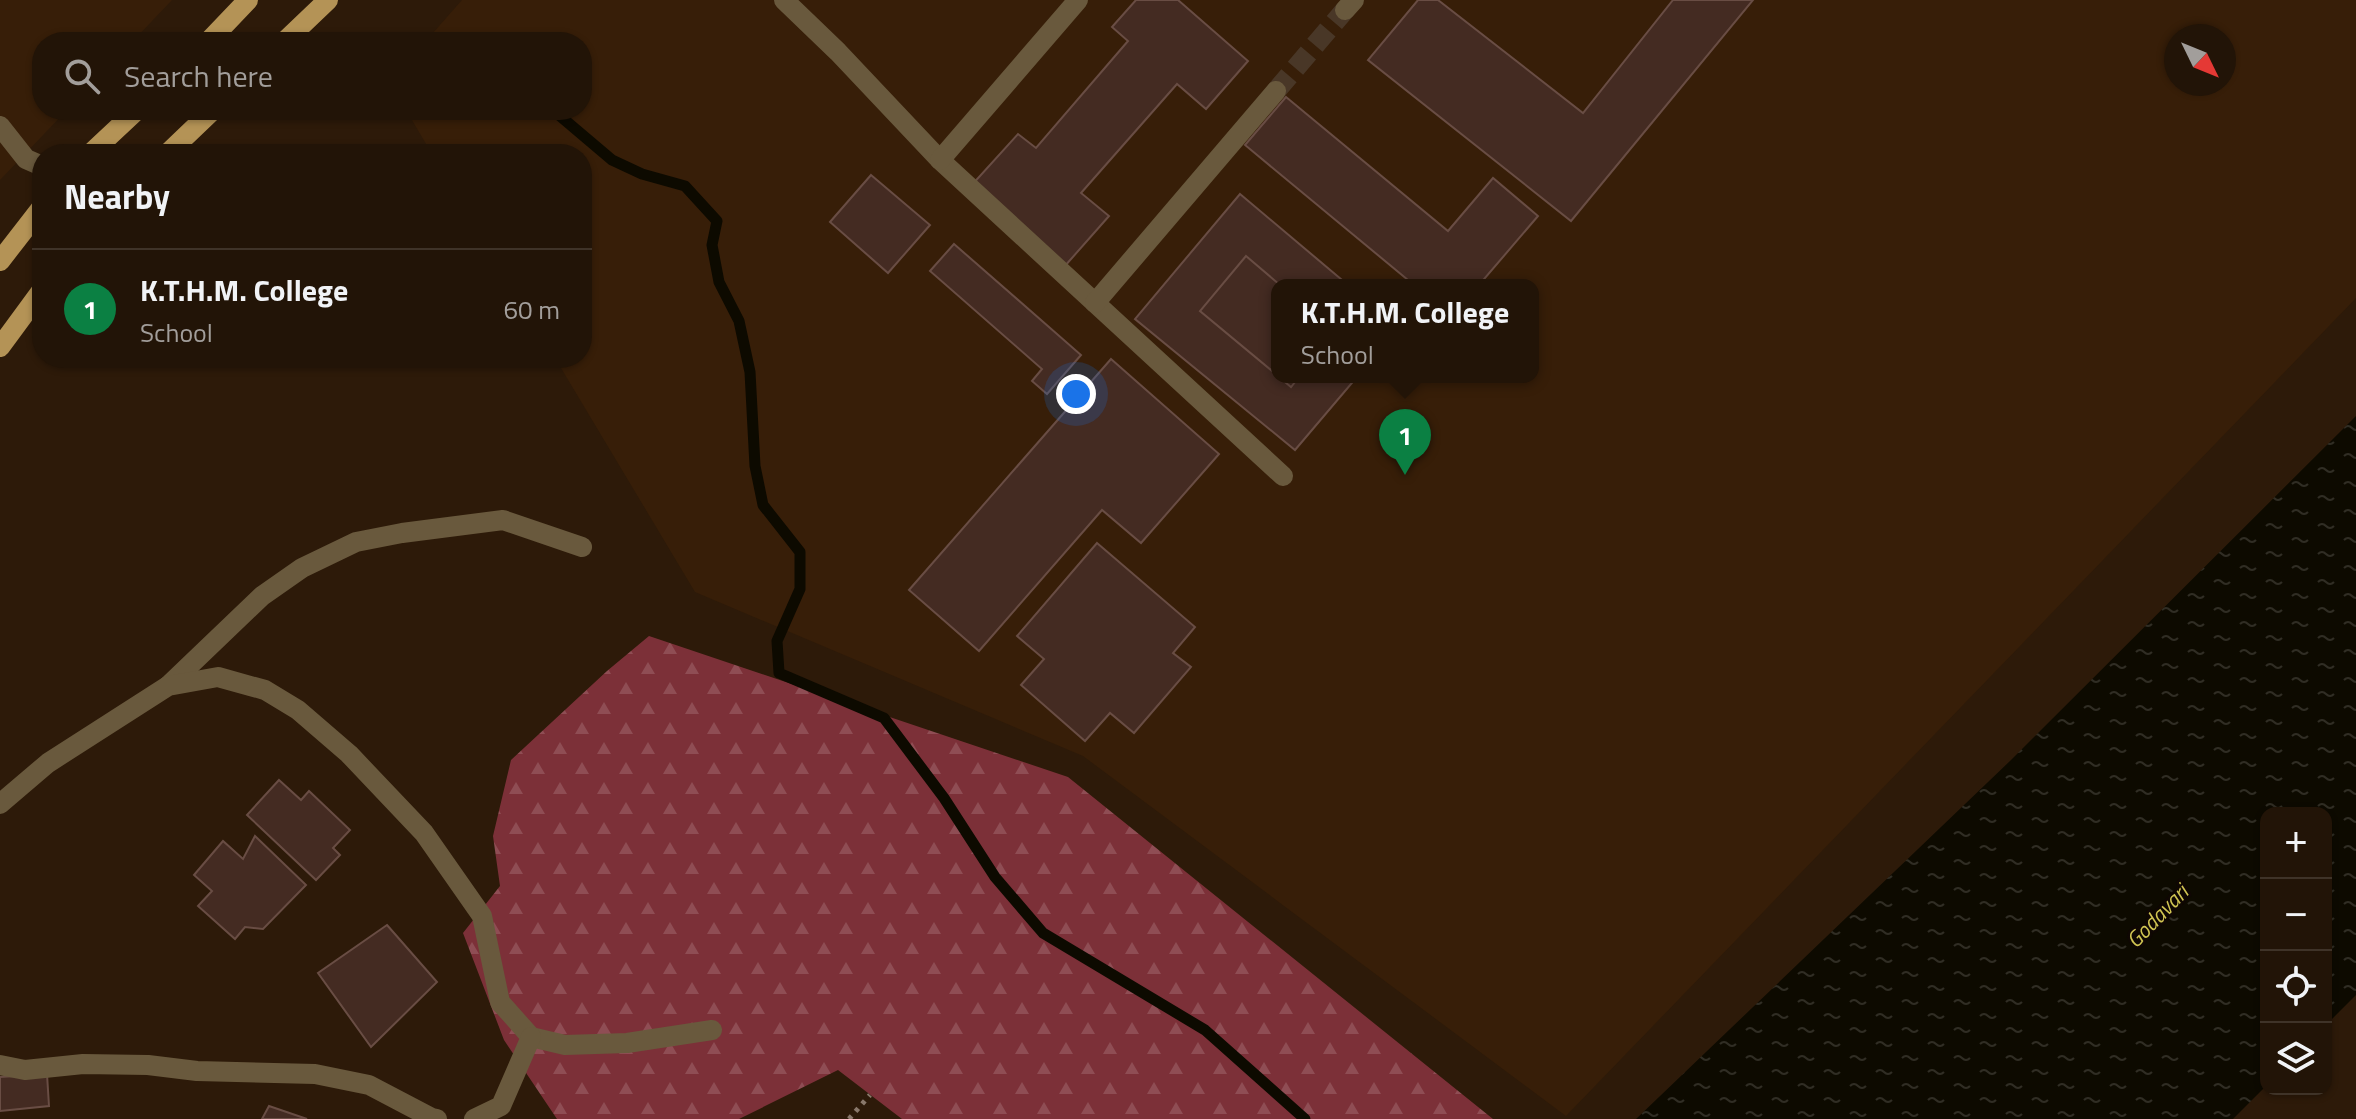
<!DOCTYPE html>
<html lang="en">
<head>
<meta charset="utf-8">
<style>
	:root { --surface:#221407; --page:#2e2115; --text:#f1f3f6; --muted:#a29e9b; --line:#3f3328; --accent:#0b8043 }
	body { margin:0; font-family:"Titillium Web",sans-serif; background:var(--page); color:var(--text) }
	.controls { position:absolute; right:24px; bottom:24px; display:grid; overflow:hidden; border-radius:16px; box-shadow:0 2px 6px #0004 }
	.controls button { width:72px; height:72px; display:grid; place-items:center; padding:0; border:0; border-bottom:2px solid var(--line); background:var(--surface); color:var(--text); font:40px sans-serif }
	.compass { position:absolute; left:2164px; top:24px; width:72px; height:72px; border-radius:50%; background:var(--surface); box-shadow:0 2px 6px #0004; rotate:133deg }
	.you { position:absolute; left:1076px; top:394px; width:28px; height:28px; margin:-20px; border:6px solid #fff; border-radius:50%; background:#1a73e8; box-shadow:0 0 0 12px #1a73e833 }
	.badge { display:grid; place-items:center; width:52px; height:52px; border-radius:50%; background:var(--accent); color:#fff; font-size:26px; font-weight:700 }
	.pin { position:absolute; translate:-50% -66px; filter:drop-shadow(0 2px 4px #0008) }
	.pin::after { content:''; position:absolute; top:42px; width:28px; height:24px; background:inherit; clip-path:polygon(0 0,100% 0,50% 100%) }
	.popup { position:absolute; left:1271px; top:279px; width:268px; height:104px; box-sizing:border-box; display:grid; place-content:center; border-radius:16px; background:var(--surface); filter:drop-shadow(0 2px 6px #0005); font-size:26px; white-space:nowrap; color:var(--muted) }
	.popup b { font-size:30px; color:var(--text) }
	.popup::after { content:''; position:absolute; left:50%; top:100%; margin-left:-16px; border:16px solid transparent; border-top-color:var(--surface) }
	.list { margin:0; padding:0; list-style:none }
	h2 { display:flex; justify-content:space-between; align-items:center; height:104px; margin:0; padding:0 32px; font-size:34px }
	h2 small { font-size:26px; font-weight:400; color:var(--muted) }
	.list li { display:grid; grid-template-columns:52px 1fr auto; gap:24px; align-items:center; box-sizing:border-box; height:120px; padding:0 32px; border-top:2px solid var(--line) }
	.list b { display:block; font-size:30px; white-space:nowrap }
	.list p { margin:0; font-size:26px; white-space:nowrap; color:var(--muted) }
	.list em { font-size:26px; font-style:normal; color:var(--muted) }
	.icon { flex:none; width:44px; height:44px; fill:none; stroke:currentColor; stroke-width:2; stroke-linecap:round; stroke-linejoin:round }
	.map { position:relative; flex:none; width:2356px; height:1119px; overflow:hidden }
	.search { position:absolute; background:var(--surface); box-shadow:0 2px 6px #0004; left:32px; top:32px; width:560px; height:88px; display:flex; align-items:center; gap:20px; box-sizing:border-box; padding:0 28px; border-radius:32px; color:var(--muted); font-size:30px }
	.panel { position:absolute; background:var(--surface); box-shadow:0 2px 6px #0004; left:32px; top:144px; width:560px; height:224px; border-radius:32px }
	.map>svg:first-child { display:block }
	.built { fill:#371e08; fill-rule:evenodd }
	.forest { fill:url(#forest-firs) }
	.water { fill:url(#water-ripples) }
	.lines { fill:none; stroke-linecap:round; stroke-linejoin:round }
	.stream { stroke:#0d0a00; stroke-width:11 }
	.building { fill:#442b22; stroke:#694d44; stroke-width:2 }
	.minor-tunnel { stroke:#493727; stroke-width:20; stroke-dasharray:20 10; stroke-linecap:butt }
	.path { stroke:#89786b; stroke-width:5; stroke-dasharray:4 6; stroke-linecap:butt }
	.minor { stroke:#69593d; stroke-width:20 }
	.major { stroke:#b49356; stroke-width:20 }
	.labels { text-anchor:middle; stroke-width:6; stroke-linejoin:round; paint-order:stroke }
	.water-label { font-size:22px; font-style:italic; fill:#d0c452; stroke:#0f0703 }
</style>
</head>
<body>
<div class="map">
<svg width="2356" height="1119" viewBox="0 0 2356 1119">
	<defs>
		<pattern id="forest-firs" width="22" height="20" patternUnits="userSpaceOnUse" patternTransform="scale(2)"><rect width="22" height="20" fill="#7c3038"/><path d="M5 1l3.5 6h-7zM16 11l3.5 6h-7z" fill="#8f4d54"/></pattern>
		<pattern id="water-ripples" width="26" height="14" patternUnits="userSpaceOnUse" patternTransform="scale(2)"><rect width="26" height="14" fill="#0d0a00"/><path d="M2 4q2-2 4 0t4 0M15 11q2-2 4 0t4 0" fill="none" stroke="#302d24"/></pattern>
	</defs>
	<rect width="100%" height="100%" fill="#2d1a09"/>
	<g class="built">
		<polygon points="0,0 172,0 132,42 42,42 42,110 67,110 0,180"/>
		<path d="M462 0H2356V298L1566 1116 1083 756 695 592 555 358H582V154H432L406 110H582V42H425ZM2176 36H2224V84H2176ZM1277 285H1533V377H1277Z"/>
	</g>
	<polygon class="forest" points="649,636 1068,777 1493,1119 902,1119 838,1070 739,1119 557,1119 504,1040 463,933 500,886 493,836 511,760 607,671"/>
	<polygon class="water" points="2356,416 2356,995 2326,1025 2326,813 2266,813 2266,1086 2233,1119 1636,1119 2011,760"/>
	<g class="lines">
		<polyline class="stream" points="553,110 612,160 642,174 685,186 717,221 712,245 719,282 739,321 750,372 755,466 763,505 800,552 800,589 777,641 779,673 884,718 944,798 995,877 1043,933 1205,1030 1305,1119"/>
	</g>
	<g class="building">
		<polygon points="1136,0 1178,0 1248,61 1206,109 1177,84 1081,193 1109,216 1064,267 970,187 1018,134 1036,148 1128,41 1112,27"/>
		<polygon points="1418,0 1438,0 1583,113 1673,0 1753,0 1571,221 1368,60"/>
		<polygon points="1286,97 1448,231 1493,178 1538,216 1479,285 1414,285 1245,145"/>
		<polygon points="871,175 930,225 888,273 830,222"/>
		<polygon points="1240,194 1348,285 1277,285 1277,377 1357,377 1295,450 1135,319"/>
		<polygon points="954,244 1081,355 1047,394 1032,381 1042,369 930,271"/>
		<polygon points="1246,256 1280,285 1277,285 1277,375 1200,311"/>
		<polygon points="1111,359 1219,454 1141,543 1102,510 979,651 909,590"/>
		<polygon points="1279,377 1299,377 1291,387"/>
		<polygon points="1097,543 1195,627 1173,653 1191,667 1134,733 1110,713 1085,741 1021,685 1044,659 1017,636"/>
		<polygon points="279,780 301,800 309,791 350,830 333,848 340,855 316,880 247,815"/>
		<polygon points="255,836 306,885 263,929 245,927 235,939 198,906 212,891 194,875 223,841 243,859"/>
		<polygon points="387,925 437,982 371,1047 318,973"/>
		<polygon points="47,1074 49,1106 0,1111 0,1077"/>
		<polygon points="269,1106 307,1119 262,1119"/>
	</g>
	<g class="lines">
		<polyline class="minor-tunnel" points="1276,91 1345,10"/>
		<polyline class="path" points="849,1119 870,1095"/>
		<g class="minor">
			<polyline points="784,0 838,52 940,160 1283,476"/>
			<polyline points="1345,10 1354,0"/>
			<polyline points="0,126 26,159 42,166"/>
			<polyline points="940,160 1078,0"/>
			<polyline points="1095,303 1276,91"/>
			<polyline points="168,686 262,596 302,568 356,542 402,533 503,520 582,547"/>
			<polyline points="0,804 48,763 168,686 218,677 265,690 298,710 349,754 424,833 482,916 500,1002 531,1037 565,1045 627,1043 712,1030"/>
			<polyline points="0,1065 25,1070 83,1064 148,1065 197,1071 315,1074 369,1085 432,1118 437,1119"/>
			<polyline points="474,1119 501,1106 531,1037"/>
		</g>
		<g class="major">
			<polyline points="208,42 248,0"/>
			<polyline points="284,42 328,0"/>
			<polyline points="90,154 137,110"/>
			<polyline points="167,154 213,110"/>
			<polyline points="0,261 42,207"/>
			<polyline points="0,347 42,290"/>
		</g>
	</g>
	<g class="labels">
		<g class="water-label">
			<text transform="translate(2157 916) rotate(-46)" y="8">Godavari</text>
		</g>
	</g>
</svg>
<div class="controls">
<button>+</button>
<button>−</button>
<button><svg class="icon" aria-label="locate" viewBox="0 0 24 24"><circle cx="12" cy="12" r="6"/><path d="M12 2v4M12 18v4M2 12h4M18 12h4"/></svg></button>
<button><svg class="icon" aria-label="layers" viewBox="0 0 24 24"><path d="M12 4l9 5-9 5-9-5zM3 14l9 5 9-5"/></svg></button>
</div>
<svg class="compass" viewBox="-18 -18 36 36"><path d="M0-13l5 13h-10z" fill="#e53935"/><path d="M0 13l5-13h-10z" fill="#a29e9b"/></svg>
<div class="you"></div>
<div class="pin badge" style="left:1405px;top:475px">1</div>
<div class="popup"><b>K.T.H.M. College</b>School</div>
<div class="search"><svg class="icon" aria-label="search" viewBox="0 0 24 24"><circle cx="10" cy="10" r="6"/><path d="M15 15l6 6"/></svg>Search here</div>
<section class="panel">
<h2>Nearby<small></small></h2>
<ul class="list">
<li><span class="badge">1</span><div><b>K.T.H.M. College</b><p>School</p></div><em>60 m</em></li>
</ul>
</section>
</div>
</body>
</html>
